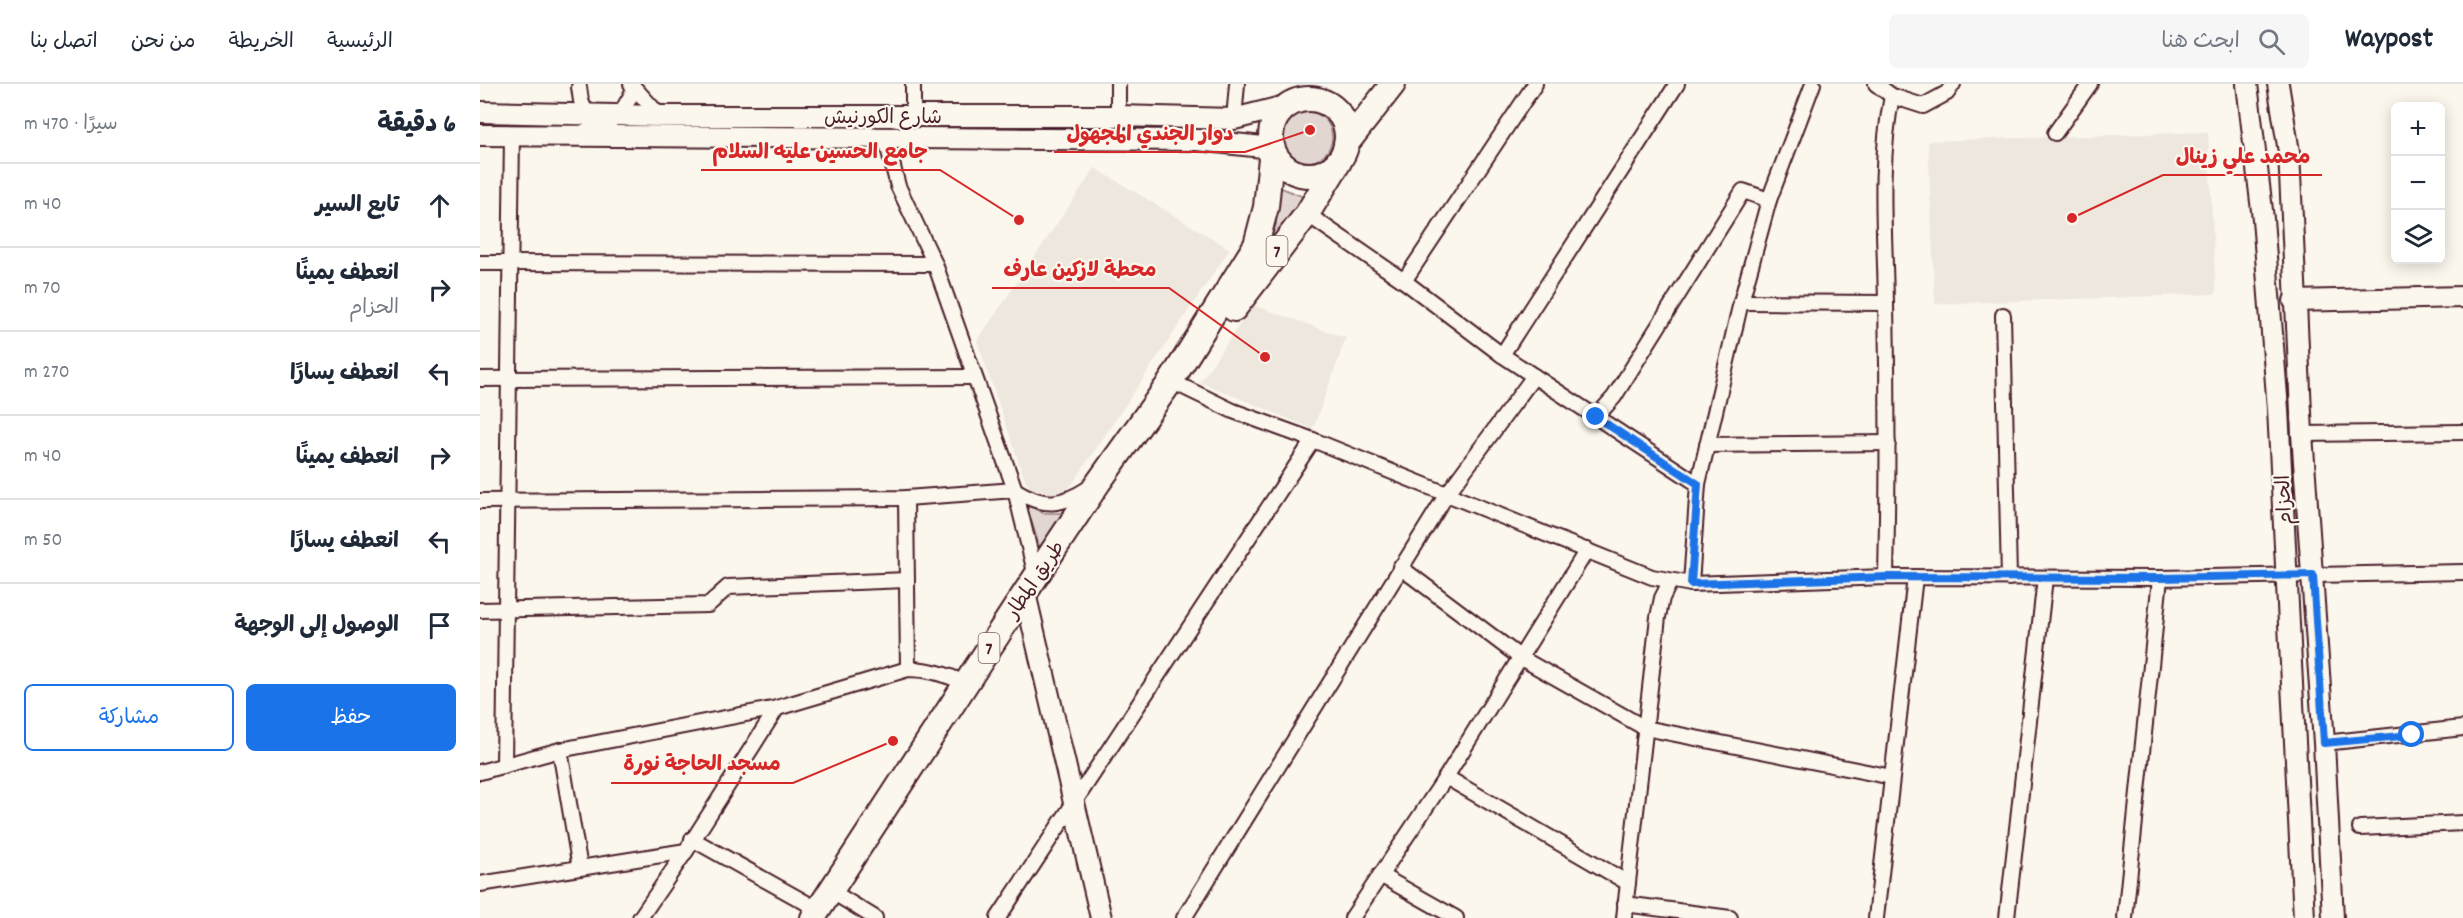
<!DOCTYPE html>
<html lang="ar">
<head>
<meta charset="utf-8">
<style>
	:root { --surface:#fff; --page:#f6f6f7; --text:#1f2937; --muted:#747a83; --line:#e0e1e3; --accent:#1a73e8 }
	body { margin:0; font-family:Dekko,"Playpen Sans Arabic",sans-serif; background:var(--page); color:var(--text); direction:rtl }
	.controls { position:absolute; right:18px; top:18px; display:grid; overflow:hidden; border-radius:9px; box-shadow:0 3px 15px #0003 }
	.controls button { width:54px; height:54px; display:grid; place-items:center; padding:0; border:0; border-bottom:2px solid var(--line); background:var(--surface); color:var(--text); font:30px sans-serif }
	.stop { position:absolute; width:18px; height:18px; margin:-14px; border:4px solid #1a73e8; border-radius:50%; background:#fff }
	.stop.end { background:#1a73e8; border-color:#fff; box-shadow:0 2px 6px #0008 }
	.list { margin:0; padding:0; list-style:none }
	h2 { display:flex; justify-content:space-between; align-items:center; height:78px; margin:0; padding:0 24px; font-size:26px }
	h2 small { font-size:20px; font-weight:400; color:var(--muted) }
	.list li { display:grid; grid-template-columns:39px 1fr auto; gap:18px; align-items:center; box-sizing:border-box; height:84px; padding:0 24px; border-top:2px solid var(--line) }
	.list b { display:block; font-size:22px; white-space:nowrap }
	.list p { margin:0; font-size:20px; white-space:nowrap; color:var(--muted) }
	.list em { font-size:20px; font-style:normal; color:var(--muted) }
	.actions { display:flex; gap:12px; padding:18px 24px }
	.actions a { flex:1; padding:14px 0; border:2px solid var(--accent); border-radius:9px; text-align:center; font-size:21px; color:var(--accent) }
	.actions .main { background:var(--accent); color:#fff }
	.icon { flex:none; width:33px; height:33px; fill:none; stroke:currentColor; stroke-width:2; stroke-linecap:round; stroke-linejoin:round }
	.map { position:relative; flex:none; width:1983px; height:834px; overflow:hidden; direction:ltr }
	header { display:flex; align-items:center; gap:36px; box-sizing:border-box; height:84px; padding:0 30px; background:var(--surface); border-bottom:2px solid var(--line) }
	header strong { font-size:28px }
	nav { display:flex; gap:33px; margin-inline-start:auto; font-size:21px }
	.search { width:420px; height:54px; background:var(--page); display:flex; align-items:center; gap:15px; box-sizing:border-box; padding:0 21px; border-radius:9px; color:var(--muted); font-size:22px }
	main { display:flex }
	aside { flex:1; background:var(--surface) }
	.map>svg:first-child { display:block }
	.built { fill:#eee7de }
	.green { fill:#e2d7d0; stroke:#967b7e; stroke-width:1.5 }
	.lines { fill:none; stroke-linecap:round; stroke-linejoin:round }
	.street-casing { stroke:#4a1f2b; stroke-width:18 }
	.secondary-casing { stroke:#4a1f2b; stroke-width:24 }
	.highway-casing { stroke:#4a1f2b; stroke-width:28 }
	.street { stroke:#fbf7ec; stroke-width:14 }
	.secondary { stroke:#fbf7ec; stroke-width:20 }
	.highway { stroke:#fbf7ec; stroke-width:24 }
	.route { stroke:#1a73e8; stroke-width:8 }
	.labels { text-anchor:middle; stroke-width:4.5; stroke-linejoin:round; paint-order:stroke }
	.shield { fill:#fbf7ec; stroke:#7f6065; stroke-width:1.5 }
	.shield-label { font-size:18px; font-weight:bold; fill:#4a1f2b }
	.street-label { font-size:20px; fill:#4a1f2b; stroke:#fbf7ec }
	.leader { fill:none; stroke:#d62828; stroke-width:2 }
	.callout-dot { fill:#d62828; stroke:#fbf7ec; stroke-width:2 }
	.callout-label { font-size:21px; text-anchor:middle; font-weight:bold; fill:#d62828; stroke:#fbf7ec; stroke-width:4.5; stroke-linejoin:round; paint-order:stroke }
</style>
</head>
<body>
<header>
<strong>Waypost</strong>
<div class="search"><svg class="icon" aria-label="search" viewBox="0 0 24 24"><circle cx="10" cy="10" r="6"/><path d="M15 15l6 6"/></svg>ابحث هنا</div>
<nav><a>الرئيسية</a><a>الخريطة</a><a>من نحن</a><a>اتصل بنا</a></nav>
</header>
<main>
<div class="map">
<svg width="1983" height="834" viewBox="0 0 1983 834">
	<rect width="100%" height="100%" fill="#fbf7ec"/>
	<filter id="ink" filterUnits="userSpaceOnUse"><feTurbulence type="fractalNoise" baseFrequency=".0167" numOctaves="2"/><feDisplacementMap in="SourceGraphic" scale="12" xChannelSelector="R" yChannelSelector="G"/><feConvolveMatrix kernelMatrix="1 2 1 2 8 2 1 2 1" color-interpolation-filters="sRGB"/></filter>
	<g filter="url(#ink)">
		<g class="built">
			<polygon points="1728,48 1736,210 1455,220 1448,57"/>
			<polygon points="615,84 750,165 591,402 581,409 564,409 553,406 546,399 497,257"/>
			<polygon points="773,221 866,254 833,345 720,298"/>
		</g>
		<g class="green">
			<circle cx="827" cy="53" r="25"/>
			<polygon points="799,103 824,113 788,163 796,141"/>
			<polygon points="546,420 563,429 584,429 560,464"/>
		</g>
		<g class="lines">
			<g class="street-casing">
				<g id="street">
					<polyline points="151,0 180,32"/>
					<polyline points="433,0 433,32"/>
					<polyline points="1396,0 1412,12 1443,22 1467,9 1473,0"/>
					<polyline points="99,3 101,17 109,35"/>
					<polyline points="638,32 638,0"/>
					<polyline points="754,35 757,0"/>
					<path d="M105 47C134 40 142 31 154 5"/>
					<polyline points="1575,49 1610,0"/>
					<polyline points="405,52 418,102 455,180 535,406 556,492"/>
					<polyline points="827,130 924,197 1022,271 1218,400"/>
					<polyline points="0,179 455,180"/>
					<polyline points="924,197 1055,0"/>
					<polyline points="1261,218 1406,219"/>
					<polyline points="1523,231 1529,494"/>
					<polyline points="1022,271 1197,0"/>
					<polyline points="0,295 494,293"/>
					<polyline points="691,297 753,327 833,356 1172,493 1211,500 1406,493 1680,494 1983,488"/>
					<polyline points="1116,333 1134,313 1263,107 1289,116"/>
					<polyline points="1822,350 1983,348"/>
					<polyline points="1227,361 1408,359"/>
					<polyline points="426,414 428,585"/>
					<path d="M0 417 426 414 535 406C564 424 581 422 609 404"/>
					<polyline points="920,483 1041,574 1165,644 1412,693"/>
					<path d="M1406 493C1408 402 1408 311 1406 220 1405 150 1398 81 1412 12"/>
					<polyline points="1211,500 1218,400 1261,218 1289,116 1333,0"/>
					<polyline points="0,526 228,521 248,503 427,496"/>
					<polyline points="1844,659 1983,644"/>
					<polyline points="80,666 100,784"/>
					<polyline points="24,682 32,51"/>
					<path d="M0 688 80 666 297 624 428 585C450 585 467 590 486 600"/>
					<polyline points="966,693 1148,799"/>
					<polyline points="1880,744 1983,739"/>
					<polyline points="212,755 339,826"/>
					<polyline points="900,791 976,834"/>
					<polyline points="0,800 206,767"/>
					<polyline points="351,807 395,834"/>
					<polyline points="1145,820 1250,834"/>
					<polyline points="160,834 206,767 297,624"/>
					<polyline points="518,834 833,356"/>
					<polyline points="704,834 967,410 1054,292"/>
					<polyline points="872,834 966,693 1107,466"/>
					<polyline points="1144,834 1178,533 1182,514 1190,498"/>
					<polyline points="1396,834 1435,493"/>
					<polyline points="1527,834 1565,494"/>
					<polyline points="1645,834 1680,494"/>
				</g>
			</g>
			<g class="secondary-casing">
				<g id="secondary">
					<polyline points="1767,0 1783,135 1798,325 1824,834"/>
					<polyline points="1798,0 1809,68 1822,350 1844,659 1853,834"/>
					<polyline points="0,28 180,32 638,32 754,35 805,22"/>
					<polyline points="0,51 717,56 792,64"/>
					<polyline points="1814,217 1983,213"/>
					<polyline points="545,509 621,834"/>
				</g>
			</g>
			<g class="highway-casing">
				<g id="highway">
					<circle cx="829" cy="53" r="38"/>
					<polyline points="866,60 913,0"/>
					<polyline points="754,225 827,130 859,78"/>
					<polyline points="333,834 545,509 618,399 691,297 776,161 786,123 792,64"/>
				</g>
			</g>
			<use href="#street" class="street"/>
			<use href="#secondary" class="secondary"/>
			<use href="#highway" class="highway"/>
		</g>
	</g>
	<g class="lines" filter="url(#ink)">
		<polyline class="route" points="1116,333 1218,400 1211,500 1406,493 1680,494 1833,491 1844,659 1932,651"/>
	</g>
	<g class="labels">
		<g class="shield">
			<rect x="786.5" y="152" width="21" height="30" rx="4.5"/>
			<rect x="498.5" y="549" width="21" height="30" rx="4.5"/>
		</g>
		<g class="shield-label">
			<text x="797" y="173">7</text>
			<text x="509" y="570">7</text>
		</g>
		<g class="street-label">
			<text x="403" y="39">شارع الكورنيش</text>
			<text transform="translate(1803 416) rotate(-93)" y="7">الحزام</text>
			<text transform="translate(554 495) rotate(-56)" y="7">طريق المطار</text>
		</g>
	</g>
	<path class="leader" d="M830 46L765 68H574M539 136L460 86H221M1592 134L1683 91H1842M785 273L689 204H512M413 657L313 699H131"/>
	<g class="callout-dot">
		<circle cx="830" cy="46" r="6"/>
		<circle cx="539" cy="136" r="6"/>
		<circle cx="1592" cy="134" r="6"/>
		<circle cx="785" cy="273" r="6"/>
		<circle cx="413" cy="657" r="6"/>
	</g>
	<g class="callout-label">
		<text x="670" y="56">دوار الجندي المجهول</text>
		<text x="340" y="74">جامع الحسين عليه السلام</text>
		<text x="1763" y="79">محمد علي زينال</text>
		<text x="600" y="192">محطة لازكين عارف</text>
		<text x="222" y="686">مسجد الحاجة نورة</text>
	</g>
</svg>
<div class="controls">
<button>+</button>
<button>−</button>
<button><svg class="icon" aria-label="layers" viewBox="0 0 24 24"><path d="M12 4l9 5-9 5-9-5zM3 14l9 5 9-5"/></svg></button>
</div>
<div class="stop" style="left:1932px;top:651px"></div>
<div class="stop end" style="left:1116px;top:333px"></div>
</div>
<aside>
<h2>6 دقيقة<small>سيرًا · 470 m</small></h2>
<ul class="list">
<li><svg class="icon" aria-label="ahead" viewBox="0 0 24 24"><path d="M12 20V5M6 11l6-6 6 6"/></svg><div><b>تابع السير</b></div><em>40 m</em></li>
<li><svg class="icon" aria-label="right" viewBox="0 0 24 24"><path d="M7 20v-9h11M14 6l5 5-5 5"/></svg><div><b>انعطف يمينًا</b><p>الحزام</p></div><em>70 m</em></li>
<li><svg class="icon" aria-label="left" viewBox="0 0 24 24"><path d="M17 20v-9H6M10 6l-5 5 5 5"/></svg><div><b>انعطف يسارًا</b></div><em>270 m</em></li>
<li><svg class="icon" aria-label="right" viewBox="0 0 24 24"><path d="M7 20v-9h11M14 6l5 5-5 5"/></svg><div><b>انعطف يمينًا</b></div><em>40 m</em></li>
<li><svg class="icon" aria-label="left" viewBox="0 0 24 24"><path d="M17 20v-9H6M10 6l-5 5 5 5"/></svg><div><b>انعطف يسارًا</b></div><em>50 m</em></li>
<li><svg class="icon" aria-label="arrive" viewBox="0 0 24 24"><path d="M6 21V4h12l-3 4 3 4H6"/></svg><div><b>الوصول إلى الوجهة</b></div></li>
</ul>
<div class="actions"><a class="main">حفظ</a><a>مشاركة</a></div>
</aside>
</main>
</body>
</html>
